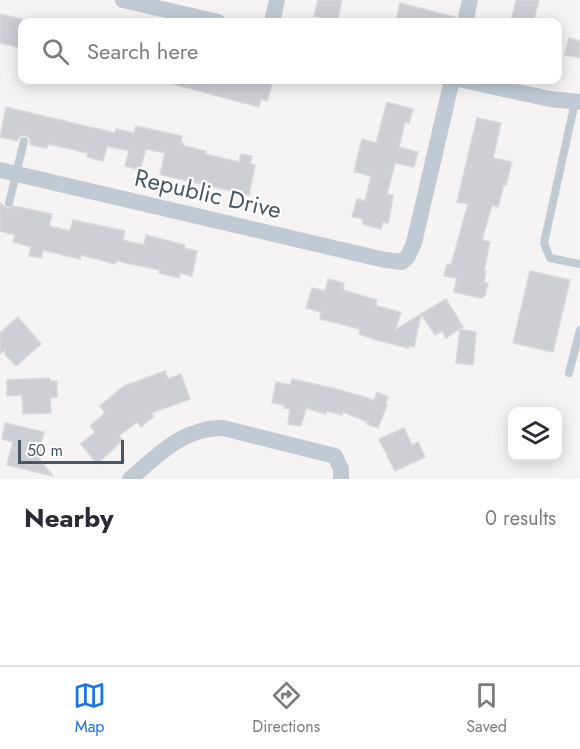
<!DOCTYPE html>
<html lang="en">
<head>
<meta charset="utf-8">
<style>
	:root { --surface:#fff; --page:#f7f7f7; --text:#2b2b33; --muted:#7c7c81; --line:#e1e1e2; --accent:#1a73e8 }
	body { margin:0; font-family:Jost,sans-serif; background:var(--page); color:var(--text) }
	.controls { position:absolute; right:18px; bottom:18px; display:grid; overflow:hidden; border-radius:12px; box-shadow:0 3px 15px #0003 }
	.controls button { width:54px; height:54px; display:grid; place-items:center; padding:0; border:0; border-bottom:2px solid var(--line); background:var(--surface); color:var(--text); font:30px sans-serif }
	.scale { position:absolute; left:18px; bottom:15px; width:106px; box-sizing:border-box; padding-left:6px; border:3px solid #4a5661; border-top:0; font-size:16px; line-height:21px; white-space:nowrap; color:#4a5661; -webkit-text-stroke:4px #fff; paint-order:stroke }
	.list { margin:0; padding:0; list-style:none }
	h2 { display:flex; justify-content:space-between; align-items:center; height:78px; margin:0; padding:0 24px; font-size:26px }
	h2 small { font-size:20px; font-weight:400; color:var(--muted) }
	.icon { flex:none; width:33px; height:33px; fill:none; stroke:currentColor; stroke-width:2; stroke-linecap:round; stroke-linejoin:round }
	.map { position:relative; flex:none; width:580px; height:479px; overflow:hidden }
	.search { position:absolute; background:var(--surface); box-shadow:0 3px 15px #0003; left:18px; right:18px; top:18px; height:66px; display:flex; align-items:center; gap:15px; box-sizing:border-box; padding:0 21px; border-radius:12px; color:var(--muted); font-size:22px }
	.sheet { height:186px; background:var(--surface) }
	nav { display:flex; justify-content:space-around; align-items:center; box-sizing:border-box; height:84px; border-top:2px solid var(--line); background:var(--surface); font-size:16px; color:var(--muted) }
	nav a { display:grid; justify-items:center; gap:3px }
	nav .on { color:var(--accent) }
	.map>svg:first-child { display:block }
	.building { fill:#cdcfd5; stroke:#d7d9de; stroke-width:1.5 }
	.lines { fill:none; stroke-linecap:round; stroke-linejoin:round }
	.service { stroke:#c1cad2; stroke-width:8 }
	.minor { stroke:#c1cad2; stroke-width:16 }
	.labels { text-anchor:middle; stroke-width:4.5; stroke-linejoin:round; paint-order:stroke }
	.street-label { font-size:24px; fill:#4a5661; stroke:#fff }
</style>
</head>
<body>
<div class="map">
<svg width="580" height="479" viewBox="0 0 580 479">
	<rect width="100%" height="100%" fill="#f5f3f3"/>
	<g class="building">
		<polygon points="318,0 342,0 337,21 314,16"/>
		<polygon points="516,0 539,0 533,22 511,21"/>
		<polygon points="400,3 455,17 455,22 396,22"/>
		<polygon points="0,14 22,19 22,48 0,43"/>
		<polygon points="569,38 580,41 580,58 565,55"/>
		<polygon points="169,80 273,80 267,101 261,99 259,107 169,83"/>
		<polygon points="387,102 413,109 409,123 405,122 399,147 418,152 414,167 395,163 387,194 393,195 391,209 388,223 383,222 381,229 362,224 363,219 352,217 357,199 365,201 371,176 354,172 362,139 376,143"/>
		<polygon points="6,107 115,133 116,129 134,133 136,126 182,136 181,143 184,143 184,146 206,151 205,154 239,162 241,154 252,156 250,164 255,165 249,195 162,175 160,174 165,153 146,149 140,170 125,166 129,151 107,146 103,161 87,157 88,153 48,144 47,148 35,146 30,144 30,139 25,135 20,136 17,141 0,137"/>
		<polygon points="477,118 501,123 493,158 512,162 506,185 504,184 498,207 492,205 482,240 490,242 484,271 486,271 484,282 488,283 485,296 480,298 454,292 457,278 444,276 447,264 451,265 468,204 457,202"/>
		<polygon points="0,203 8,209 14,206 52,214 49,226 70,231 73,220 125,231 123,240 144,245 146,235 185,245 184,248 197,251 192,276 180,273 179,278 159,273 160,270 117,261 115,264 81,255 80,259 43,250 41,258 29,256 31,247 13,242 15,235 0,231"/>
		<polygon points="530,271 570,280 553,352 513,343"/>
		<polygon points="328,279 344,283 343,290 377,300 376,306 401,312 395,330 421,314 414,347 408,346 408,348 377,340 359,334 360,329 320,319 321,312 306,308 312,288 325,291"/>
		<polygon points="446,299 463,327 446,338 442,331 435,335 421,314"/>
		<polygon points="18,317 41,344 16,366 5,354 5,350 0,354 0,333"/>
		<polygon points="460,329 476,332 473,365 456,363"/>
		<polygon points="165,371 168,379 181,374 190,399 151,413 154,416 141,427 137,422 119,436 123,440 97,464 81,444 95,432 90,426 105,413 100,406 124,386"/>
		<polygon points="49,378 50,381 57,381 57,397 50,398 51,413 23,414 22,395 7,396 7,380"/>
		<polygon points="292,379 333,388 374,400 377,392 388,397 385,404 387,405 378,428 367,424 368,422 343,412 342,415 327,411 326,414 306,408 301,426 288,424 290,409 284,408 284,405 272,403 276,382 291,385"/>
		<polygon points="5,423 44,432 41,443 43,443 41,449 43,449 40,460 53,476 7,465 13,442 2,439"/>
		<polygon points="404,428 412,445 418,442 425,457 395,471 379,439"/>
	</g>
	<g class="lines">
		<g class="service">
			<polyline points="575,102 544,243 550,258 580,264"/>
			<polyline points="9,203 24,141"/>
			<polyline points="569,373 580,330"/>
		</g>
		<g class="minor">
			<polyline points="123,0 218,22"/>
			<polyline points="272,22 277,0"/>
			<polyline points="465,22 470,0"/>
			<polyline points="463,80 550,99 580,102"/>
			<polyline points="0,170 385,260 402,262 408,256 414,243 452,80"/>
			<path d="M130 479C158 455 184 427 223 428L335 456 341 469V479"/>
		</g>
	</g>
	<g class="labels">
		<g class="street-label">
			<text transform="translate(208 194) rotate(13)" y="8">Republic Drive</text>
		</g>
	</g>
</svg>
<div class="controls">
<button><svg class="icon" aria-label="layers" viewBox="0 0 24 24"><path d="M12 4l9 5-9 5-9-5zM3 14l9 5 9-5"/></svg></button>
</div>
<div class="scale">50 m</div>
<div class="search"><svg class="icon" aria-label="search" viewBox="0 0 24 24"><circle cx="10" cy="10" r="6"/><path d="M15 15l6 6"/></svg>Search here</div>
</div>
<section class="sheet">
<h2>Nearby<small>0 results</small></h2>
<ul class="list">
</ul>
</section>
<nav>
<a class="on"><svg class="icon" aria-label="map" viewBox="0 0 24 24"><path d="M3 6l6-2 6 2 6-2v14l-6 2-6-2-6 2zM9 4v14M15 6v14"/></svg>Map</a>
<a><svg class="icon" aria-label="directions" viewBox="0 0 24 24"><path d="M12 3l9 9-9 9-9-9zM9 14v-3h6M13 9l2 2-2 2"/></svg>Directions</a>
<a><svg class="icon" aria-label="saved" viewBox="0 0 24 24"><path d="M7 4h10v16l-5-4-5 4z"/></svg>Saved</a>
</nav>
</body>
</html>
